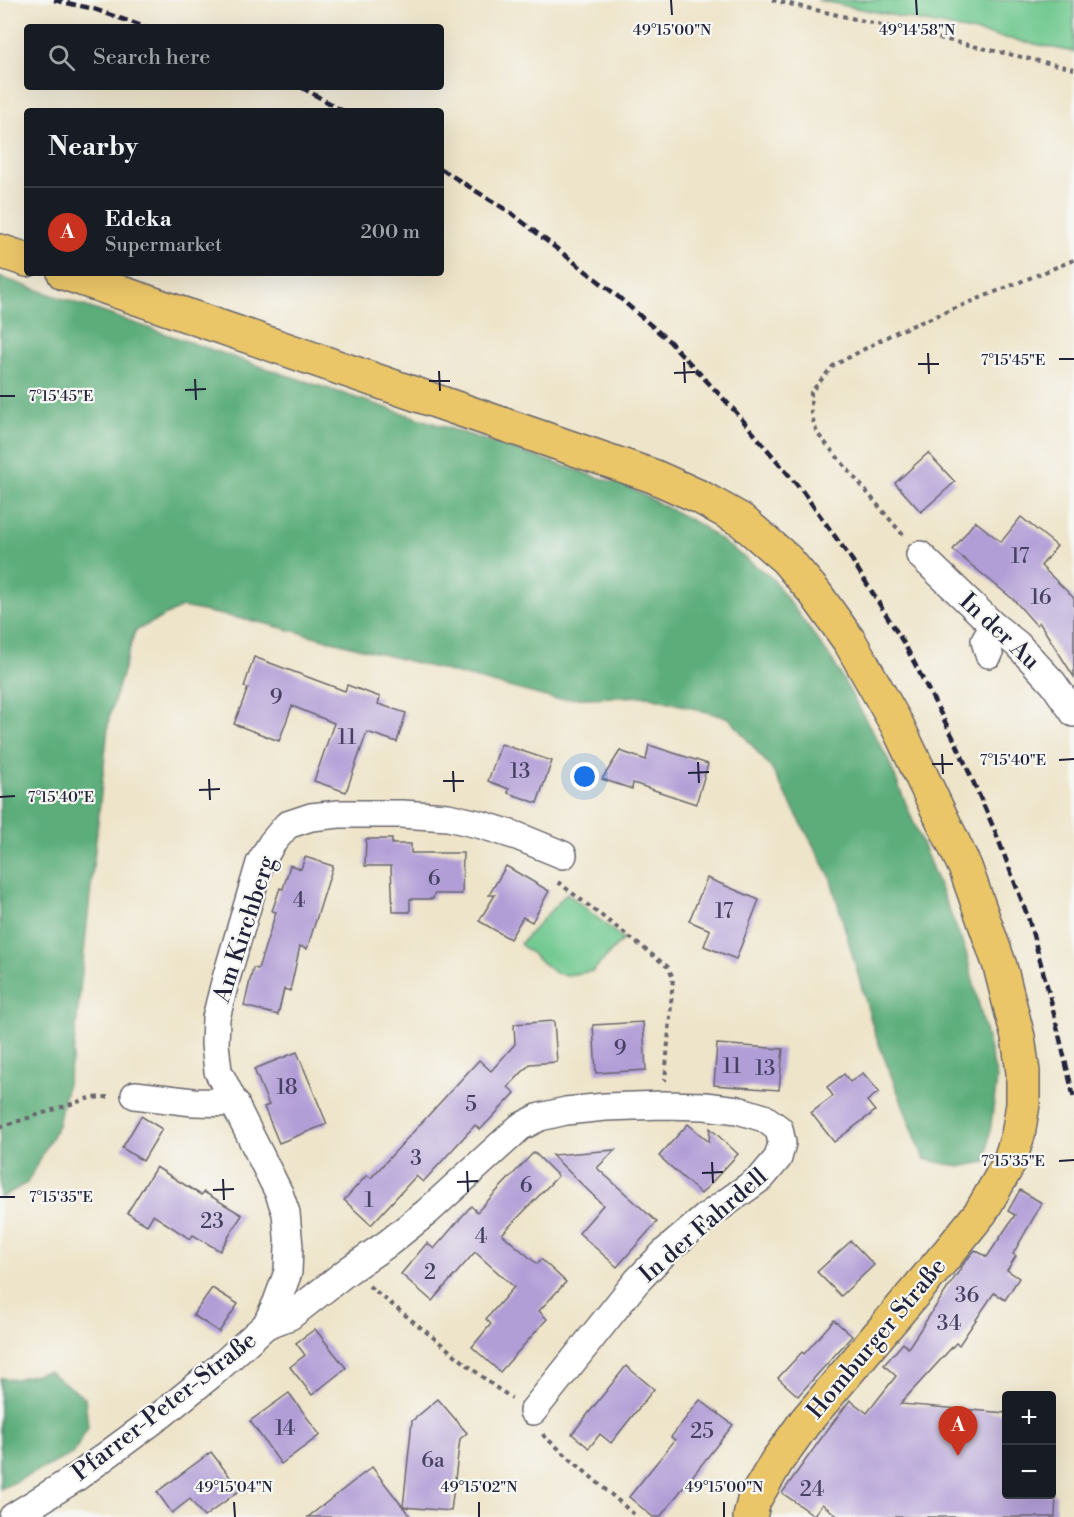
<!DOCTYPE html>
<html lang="en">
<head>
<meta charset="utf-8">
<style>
	:root { --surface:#171b24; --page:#242831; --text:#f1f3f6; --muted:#9ea1a6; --line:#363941; --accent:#c8321e }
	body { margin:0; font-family:"Libre Bodoni",serif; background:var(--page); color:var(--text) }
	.controls { position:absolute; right:18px; bottom:18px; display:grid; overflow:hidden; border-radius:6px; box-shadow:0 6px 24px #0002 }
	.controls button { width:54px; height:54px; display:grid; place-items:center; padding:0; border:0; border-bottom:2px solid var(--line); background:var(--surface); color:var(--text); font:30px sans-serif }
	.you { position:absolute; left:585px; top:777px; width:21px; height:21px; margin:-15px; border:4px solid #fff; border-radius:50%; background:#1a73e8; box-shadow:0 0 0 9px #1a73e833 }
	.badge { display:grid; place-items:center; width:39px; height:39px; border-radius:50%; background:var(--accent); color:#fff; font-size:20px; font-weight:700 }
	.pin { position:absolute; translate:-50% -50px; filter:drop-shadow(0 2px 3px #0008) }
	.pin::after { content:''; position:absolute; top:32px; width:21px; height:18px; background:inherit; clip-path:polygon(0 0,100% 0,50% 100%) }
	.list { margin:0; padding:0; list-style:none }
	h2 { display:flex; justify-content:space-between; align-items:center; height:78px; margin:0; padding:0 24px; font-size:26px }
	h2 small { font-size:20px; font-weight:400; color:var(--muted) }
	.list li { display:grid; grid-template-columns:39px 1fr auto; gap:18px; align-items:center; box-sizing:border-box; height:90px; padding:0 24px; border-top:2px solid var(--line) }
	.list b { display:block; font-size:22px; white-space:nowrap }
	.list p { margin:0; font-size:20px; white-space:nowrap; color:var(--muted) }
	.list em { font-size:20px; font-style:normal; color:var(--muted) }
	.icon { flex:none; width:33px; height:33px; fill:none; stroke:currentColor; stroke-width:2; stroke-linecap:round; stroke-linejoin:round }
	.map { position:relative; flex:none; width:1074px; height:1517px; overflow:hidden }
	.search { position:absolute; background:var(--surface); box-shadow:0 6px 24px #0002; left:24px; top:24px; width:420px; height:66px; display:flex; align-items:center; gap:15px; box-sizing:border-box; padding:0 21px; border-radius:6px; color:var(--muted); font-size:22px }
	.panel { position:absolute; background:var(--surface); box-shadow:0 6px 24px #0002; left:24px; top:108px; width:420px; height:168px; border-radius:6px }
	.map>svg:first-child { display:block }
	.green { fill:#71c990; stroke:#4a7666; stroke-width:1.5 }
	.forest { fill:#5cad7a; stroke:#3f685a; stroke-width:1.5 }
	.building { fill:#b29ed7 }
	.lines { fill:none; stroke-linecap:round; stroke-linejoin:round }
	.minor-casing { stroke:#69666d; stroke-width:30 }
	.major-casing { stroke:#69666d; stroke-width:36 }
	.path { stroke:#69666d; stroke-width:4; stroke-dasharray:4.5 4.5; stroke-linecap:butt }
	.minor { stroke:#fff; stroke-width:27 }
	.major { stroke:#ebc669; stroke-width:33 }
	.rail { stroke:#22223b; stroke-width:4.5; stroke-dasharray:9 4.5; stroke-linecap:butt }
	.ticks { fill:none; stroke:#22223b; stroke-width:2 }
	.labels { text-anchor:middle; stroke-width:4.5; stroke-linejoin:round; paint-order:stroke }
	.number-label { font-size:21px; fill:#464162 }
	.street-label { font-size:24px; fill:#22223b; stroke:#f6f6f2 }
	.ticks-label { font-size:15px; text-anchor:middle; fill:#22223b; stroke:#f6f6f2; stroke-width:4.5; stroke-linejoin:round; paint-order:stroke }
</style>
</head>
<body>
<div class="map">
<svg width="1074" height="1517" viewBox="0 0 1074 1517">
	<rect width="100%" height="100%" fill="#f6f6f2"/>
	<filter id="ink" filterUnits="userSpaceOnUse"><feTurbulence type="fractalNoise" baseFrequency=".0167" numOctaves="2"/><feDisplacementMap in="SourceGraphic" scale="12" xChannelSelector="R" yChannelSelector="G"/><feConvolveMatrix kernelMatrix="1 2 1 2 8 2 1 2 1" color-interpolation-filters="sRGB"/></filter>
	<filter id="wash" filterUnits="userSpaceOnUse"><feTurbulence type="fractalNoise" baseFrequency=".008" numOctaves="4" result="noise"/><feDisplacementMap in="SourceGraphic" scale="24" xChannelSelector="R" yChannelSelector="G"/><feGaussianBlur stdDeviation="1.35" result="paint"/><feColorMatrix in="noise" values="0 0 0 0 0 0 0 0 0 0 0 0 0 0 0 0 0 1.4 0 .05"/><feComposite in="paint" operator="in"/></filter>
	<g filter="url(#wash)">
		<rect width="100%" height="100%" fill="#eee4c9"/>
		<g class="green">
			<polygon points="817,0 1074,0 1074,52"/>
			<polygon points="567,893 623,939 593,971 568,975 555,973 520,944"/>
		</g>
		<g class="forest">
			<polygon points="0,277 268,369 628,487 700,525 772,578 832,660 887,757 966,952 997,1079 986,1162 959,1167 924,1159 875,1034 830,876 771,768 729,718 647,696 554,699 263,623 182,607 135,631 109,718 73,1056 58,1125 27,1183 0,1198"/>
			<polygon points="48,1371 85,1398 88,1427 73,1454 0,1489 0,1378 15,1379"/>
		</g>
		<g id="blocks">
			<g class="building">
				<polygon points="928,453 955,482 921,512 895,483"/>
				<polygon points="1021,517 1057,546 1041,566 1074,598 1074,677 1039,622 1036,625 1014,600 953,550 975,521 1001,542"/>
				<polygon points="254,657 345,691 347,685 380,697 378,704 406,713 397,742 367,732 346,792 314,781 334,723 292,706 279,741 234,724 248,688 244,687"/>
				<polygon points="501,744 552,761 537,803 508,793 509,789 488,781"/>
				<polygon points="649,745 708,764 696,804 633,783 632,789 602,779 620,751 646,760"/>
				<polygon points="366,839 392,839 392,844 411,844 411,853 463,853 462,894 434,894 433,899 410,899 410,912 393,912 391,866 365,866"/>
				<polygon points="305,857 333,866 307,949 300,946 290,991 284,989 278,1015 244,1006 253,968 258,969 276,912 272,911 280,888 283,889 290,865 301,869"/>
				<polygon points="506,866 549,891 532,922 523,917 510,939 479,921 495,895 489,895"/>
				<polygon points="707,878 759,900 736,959 704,946 710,930 689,921"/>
				<polygon points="554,1021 557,1062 530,1064 508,1087 515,1093 480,1130 475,1125 423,1182 416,1176 371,1225 344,1200 367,1175 371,1178 479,1060 491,1071 515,1044 514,1024"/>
				<polygon points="643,1022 646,1070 596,1073 593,1025"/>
				<polygon points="717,1044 783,1049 779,1090 714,1085"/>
				<polygon points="297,1052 327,1124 279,1143 264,1107 269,1105 254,1069"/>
				<polygon points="863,1073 879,1092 867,1101 875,1111 834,1142 811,1113 833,1096 827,1087 844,1074 850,1082"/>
				<polygon points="141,1116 162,1129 143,1161 122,1148"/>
				<polygon points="688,1124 709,1142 710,1128 738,1154 701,1194 659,1156"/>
				<polygon points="615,1150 597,1168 657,1222 617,1267 579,1233 603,1205 552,1155"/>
				<polygon points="534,1152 558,1176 502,1234 537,1264 541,1259 566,1282 539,1311 547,1319 500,1372 472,1347 491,1324 486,1319 514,1287 475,1252 432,1301 401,1274 427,1243 434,1249 471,1206 477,1212"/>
				<polygon points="156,1167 201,1195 204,1192 242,1215 220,1251 193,1235 190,1239 153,1215 147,1225 127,1213"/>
				<polygon points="1020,1190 1042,1203 1013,1254 1016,1256 1007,1270 1019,1278 1005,1300 994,1293 959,1345 956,1343 900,1404 1006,1413 1006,1494 1056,1494 1055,1517 839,1517 822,1504 814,1515 782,1493 825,1433 850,1400 867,1413 896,1376 884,1365 903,1343 908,1348 965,1262 975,1250 987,1257 1015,1215 1008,1211"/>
				<polygon points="851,1241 874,1265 841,1296 817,1272"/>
				<polygon points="212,1288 238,1304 219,1332 193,1315"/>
				<polygon points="834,1320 852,1336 798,1396 778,1378 802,1352 804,1354"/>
				<polygon points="315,1329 346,1368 312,1395 290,1367 305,1355 296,1343"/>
				<polygon points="626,1366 654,1389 611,1443 600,1434 589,1448 572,1434"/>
				<polygon points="289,1393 320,1435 281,1464 250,1421"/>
				<polygon points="438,1399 467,1433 460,1439 451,1511 403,1507 411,1517 308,1517 372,1467 403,1507 412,1421"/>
				<polygon points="700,1400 733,1425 660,1517 653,1517 629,1497 675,1440 671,1437"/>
				<polygon points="211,1452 240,1490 204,1517 190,1499 172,1513 157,1492"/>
			</g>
		</g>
	</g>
	<g filter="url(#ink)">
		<use href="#blocks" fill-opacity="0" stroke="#69666d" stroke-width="1.5"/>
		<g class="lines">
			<g class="minor-casing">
				<g id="minor">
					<polyline points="920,555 994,626 1017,644 1053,683 1074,713"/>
					<polyline points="989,654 985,641 994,626"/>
					<polyline points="135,1095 193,1102 235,1103"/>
					<polyline points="266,1325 290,1316 349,1270 387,1244 427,1212 520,1127 540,1117 566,1111 605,1107 663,1105 705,1106 738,1110 764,1118 779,1129 782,1143 778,1158 762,1177 706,1217 666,1251 637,1281 533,1411"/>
					<polyline points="13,1517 77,1477 161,1415 213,1373 266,1325 277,1302 288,1272 289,1247 286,1213 279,1193 218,1071 215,1044 216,1018 225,982 260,863 272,843 287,825 311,817 339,814 401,814 448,817 482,825 517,836 563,855"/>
				</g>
			</g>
			<g class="major-casing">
				<g id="major">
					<polyline points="0,251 27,260"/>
					<polyline points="64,273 653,476 700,497 741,520 786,559 815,593 850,642 897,725 965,867 1000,966 1018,1037 1023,1072 1023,1104 1018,1135 1009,1163 996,1186 981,1212 948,1253 805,1422 777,1461 754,1500 750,1517"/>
				</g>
			</g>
			<g class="path">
				<polyline points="772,0 1074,69"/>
				<polyline points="903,535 817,433 811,414 811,392 833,366 894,333 1074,260"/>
				<polyline points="558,882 668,967 673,978 665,1081"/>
				<polyline points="0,1127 90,1098 110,1097"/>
				<polyline points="369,1286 495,1387 512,1398"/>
				<polyline points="543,1434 544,1436 637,1517"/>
			</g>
			<use href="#minor" class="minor"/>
			<use href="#major" class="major"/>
			<g class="rail">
				<polyline points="54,0 94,9 145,27"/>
				<polyline points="301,87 343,111"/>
				<polyline points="441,169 511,213 615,294 669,341 735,411 803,492 852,560 905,645 956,743 995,831 1028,917 1049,993 1074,1098"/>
			</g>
		</g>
	</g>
	<path class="ticks" d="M671 0 672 15M916 0 917 15M928 353 929 374M1059 359H1074M684 362 685 383M918 364H939M439 371 440 391M674 373 695 372M195 379 196 400M429 381H450M185 390 206 389M0 396H15M942 754 943 774M1059 760 1074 759M698 762 699 783M932 764H953M453 771 454 792M688 773 709 772M209 779 210 800M443 781H464M199 790 220 789M0 797 15 796M1059 1161 1074 1160M712 1162 713 1183M467 1171 468 1192M702 1173 723 1172M223 1179 224 1200M457 1182 478 1181M213 1190 234 1189M0 1197H15M234 1502 235 1517M479 1502V1517M724 1502V1517"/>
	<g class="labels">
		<g class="number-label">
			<text x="1020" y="563">17</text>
			<text x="1041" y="604">16</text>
			<text x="276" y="704">9</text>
			<text x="347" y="744">11</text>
			<text x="520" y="778">13</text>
			<text x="434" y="885">6</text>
			<text x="299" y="907">4</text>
			<text x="724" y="918">17</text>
			<text x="620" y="1055">9</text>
			<text x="732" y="1073">11</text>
			<text x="765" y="1075">13</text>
			<text x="287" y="1094">18</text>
			<text x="471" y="1111">5</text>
			<text x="416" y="1165">3</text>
			<text x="526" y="1192">6</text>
			<text x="369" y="1207">1</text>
			<text x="212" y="1228">23</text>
			<text x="481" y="1243">4</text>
			<text x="430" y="1279">2</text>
			<text x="967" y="1302">36</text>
			<text x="949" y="1330">34</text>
			<text x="285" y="1435">14</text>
			<text x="702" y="1438">25</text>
			<text x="433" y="1467">6a</text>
			<text x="812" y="1496">24</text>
		</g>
		<g class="street-label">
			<text transform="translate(1000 631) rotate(43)" y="8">In der Au</text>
			<text transform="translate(244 929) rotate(-72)" y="8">Am Kirchberg</text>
			<text transform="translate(703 1225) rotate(-41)" y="8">In der Fahrdell</text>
			<text transform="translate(876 1338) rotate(-50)" y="8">Homburger Straße</text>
			<text transform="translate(164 1406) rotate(-38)" y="8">Pfarrer-Peter-Straße</text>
		</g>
	</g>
	<g class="ticks-label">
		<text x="672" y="35">49°15'00"N</text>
		<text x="917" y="35">49°14'58"N</text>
		<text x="1013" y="365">7°15'45"E</text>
		<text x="61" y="401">7°15'45"E</text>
		<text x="1013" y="765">7°15'40"E</text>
		<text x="61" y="802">7°15'40"E</text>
		<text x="1013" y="1166">7°15'35"E</text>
		<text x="61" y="1202">7°15'35"E</text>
		<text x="234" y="1492">49°15'04"N</text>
		<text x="479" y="1492">49°15'02"N</text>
		<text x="724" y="1492">49°15'00"N</text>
	</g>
</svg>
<div class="controls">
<button>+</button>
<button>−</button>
</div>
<div class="you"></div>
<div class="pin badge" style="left:958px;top:1456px">A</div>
<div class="search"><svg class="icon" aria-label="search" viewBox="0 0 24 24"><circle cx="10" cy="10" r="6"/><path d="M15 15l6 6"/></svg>Search here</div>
<section class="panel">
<h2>Nearby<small></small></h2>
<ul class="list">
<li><span class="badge">A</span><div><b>Edeka</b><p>Supermarket</p></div><em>200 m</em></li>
</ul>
</section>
</div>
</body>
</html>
